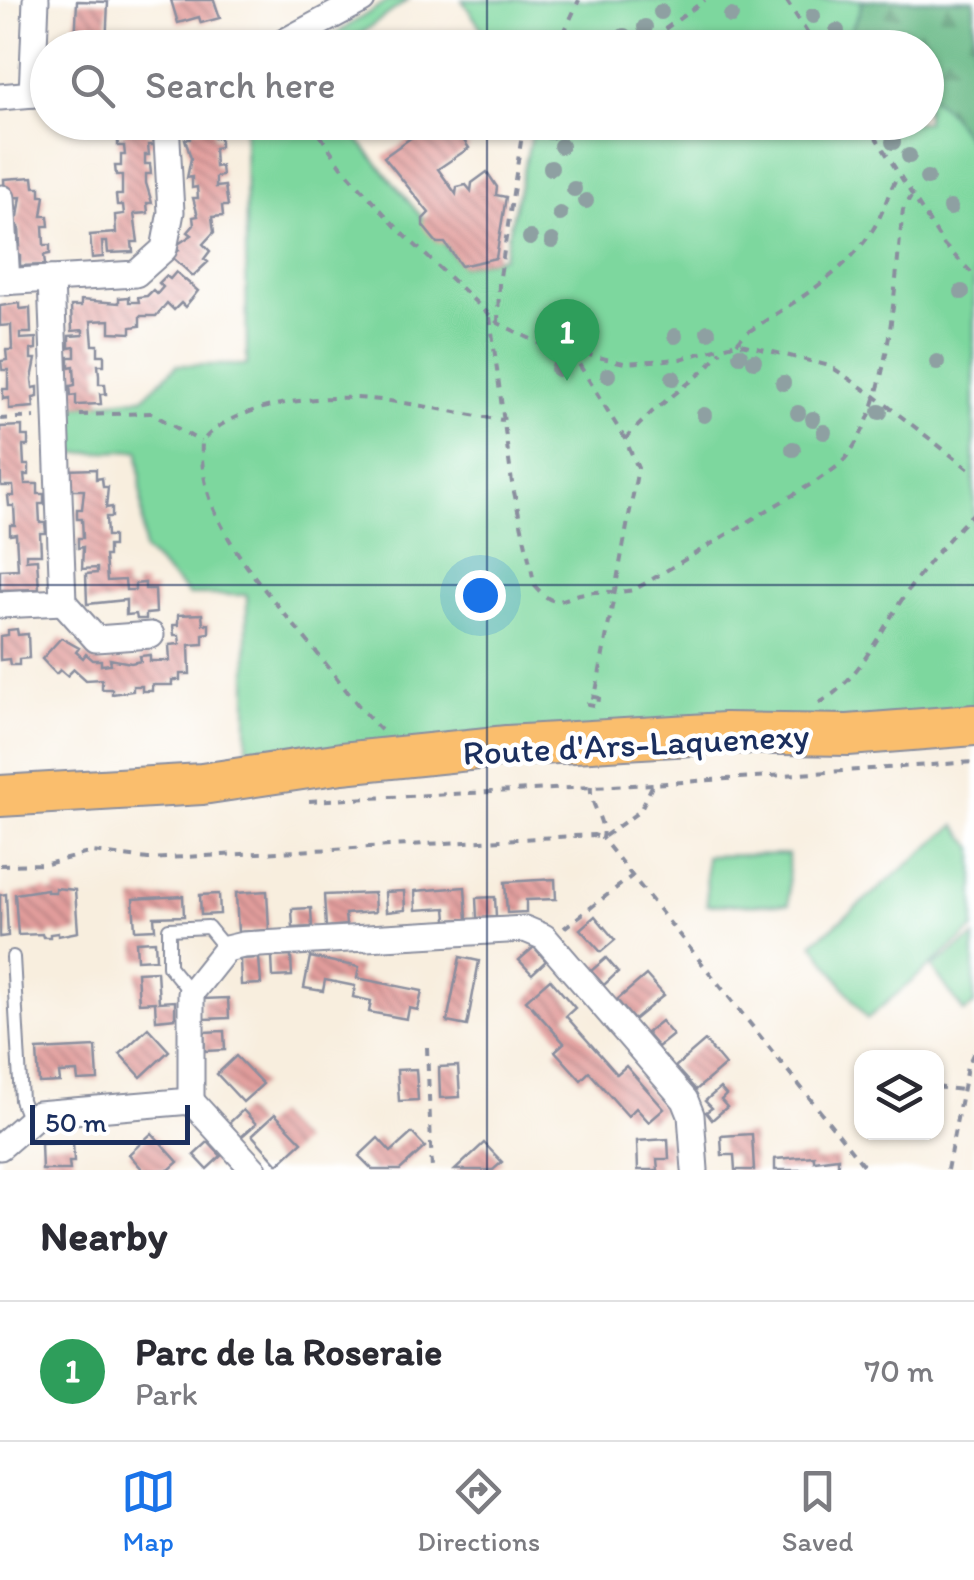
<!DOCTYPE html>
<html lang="en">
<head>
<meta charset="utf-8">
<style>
	:root { --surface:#fff; --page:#f2f2f3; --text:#2b2b33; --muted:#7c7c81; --line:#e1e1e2; --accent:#1a73e8 }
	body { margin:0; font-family:Itim,sans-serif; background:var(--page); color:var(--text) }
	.controls { position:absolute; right:30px; bottom:30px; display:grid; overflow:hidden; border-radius:20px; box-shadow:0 2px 8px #0004 }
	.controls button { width:90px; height:90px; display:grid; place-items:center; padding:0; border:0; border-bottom:2px solid var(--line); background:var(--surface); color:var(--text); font:50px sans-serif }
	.scale { position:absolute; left:30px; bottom:25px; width:160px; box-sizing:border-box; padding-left:10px; border:5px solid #1b2f5e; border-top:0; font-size:28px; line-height:35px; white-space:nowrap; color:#1b2f5e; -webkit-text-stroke:8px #fff; paint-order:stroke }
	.you { position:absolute; left:480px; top:595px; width:35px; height:35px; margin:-25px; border:8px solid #fff; border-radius:50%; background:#1a73e8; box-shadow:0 0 0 15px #1a73e833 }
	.badge { display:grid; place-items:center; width:65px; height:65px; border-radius:50%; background:var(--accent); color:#fff; font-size:32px; font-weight:700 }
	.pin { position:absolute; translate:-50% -82px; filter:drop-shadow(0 2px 5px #0008) }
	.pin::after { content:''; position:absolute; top:52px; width:35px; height:30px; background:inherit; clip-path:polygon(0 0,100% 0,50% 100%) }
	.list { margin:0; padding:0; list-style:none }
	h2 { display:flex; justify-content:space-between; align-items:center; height:130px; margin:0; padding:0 40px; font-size:42px }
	h2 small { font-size:32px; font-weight:400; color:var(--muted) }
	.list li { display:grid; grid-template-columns:65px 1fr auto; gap:30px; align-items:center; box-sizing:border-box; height:140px; padding:0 40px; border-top:2px solid var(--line) }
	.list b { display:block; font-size:38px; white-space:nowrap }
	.list p { margin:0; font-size:32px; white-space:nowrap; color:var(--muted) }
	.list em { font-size:32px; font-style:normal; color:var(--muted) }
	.icon { flex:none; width:55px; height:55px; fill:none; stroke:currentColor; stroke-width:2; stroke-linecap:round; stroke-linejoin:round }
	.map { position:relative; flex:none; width:974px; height:1170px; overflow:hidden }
	.search { position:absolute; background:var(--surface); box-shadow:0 2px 8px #0004; left:30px; right:30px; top:30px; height:110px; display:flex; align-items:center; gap:25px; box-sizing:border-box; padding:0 35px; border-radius:55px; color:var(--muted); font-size:38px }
	.sheet { height:270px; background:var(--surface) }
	nav { display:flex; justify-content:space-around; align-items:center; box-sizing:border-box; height:140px; border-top:2px solid var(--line); background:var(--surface); font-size:28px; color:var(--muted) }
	nav a { display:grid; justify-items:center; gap:5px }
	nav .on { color:var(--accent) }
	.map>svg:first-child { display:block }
	.green { fill:#7dd79e; stroke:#4c837e; stroke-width:2.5 }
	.forest { fill:url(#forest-firs); stroke:#407472; stroke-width:2.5 }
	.building { fill:url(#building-back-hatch) }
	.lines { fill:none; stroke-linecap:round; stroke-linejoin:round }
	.service-casing { stroke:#8a8e9e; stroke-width:16 }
	.minor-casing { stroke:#8a8e9e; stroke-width:29 }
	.primary-casing { stroke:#8a8e9e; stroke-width:44 }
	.path { stroke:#8a8e9e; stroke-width:4; stroke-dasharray:8 8; stroke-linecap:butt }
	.service { stroke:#fff; stroke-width:12 }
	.minor { stroke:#fff; stroke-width:25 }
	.primary { stroke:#fabe6d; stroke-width:40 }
	.tree { fill:#8ea0a2 }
	.grid { fill:none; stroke:#1b2f5e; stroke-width:2.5; stroke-opacity:0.55 }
	.labels { text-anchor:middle; stroke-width:9; stroke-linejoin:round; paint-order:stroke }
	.street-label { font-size:35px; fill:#1b2f5e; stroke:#fff }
</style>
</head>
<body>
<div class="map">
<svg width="974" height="1170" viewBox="0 0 974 1170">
	<defs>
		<pattern id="forest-firs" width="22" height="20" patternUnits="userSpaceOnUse" patternTransform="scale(2.5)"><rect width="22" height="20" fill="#66b885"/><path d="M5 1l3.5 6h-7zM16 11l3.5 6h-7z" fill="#539670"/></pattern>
		<pattern id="building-back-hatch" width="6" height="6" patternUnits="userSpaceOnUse" patternTransform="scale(2.5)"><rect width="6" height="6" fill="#e29d9b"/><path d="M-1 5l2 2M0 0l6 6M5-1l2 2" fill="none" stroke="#b68082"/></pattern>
	</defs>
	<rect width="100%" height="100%" fill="#fff"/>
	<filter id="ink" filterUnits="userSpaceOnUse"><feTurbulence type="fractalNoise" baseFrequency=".01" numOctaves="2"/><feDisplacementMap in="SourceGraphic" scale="20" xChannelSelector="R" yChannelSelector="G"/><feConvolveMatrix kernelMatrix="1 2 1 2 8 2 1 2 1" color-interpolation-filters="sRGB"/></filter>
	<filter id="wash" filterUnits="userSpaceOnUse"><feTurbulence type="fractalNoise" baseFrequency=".0048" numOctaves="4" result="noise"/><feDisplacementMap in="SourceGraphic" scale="40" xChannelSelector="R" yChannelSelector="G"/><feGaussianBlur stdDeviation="2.25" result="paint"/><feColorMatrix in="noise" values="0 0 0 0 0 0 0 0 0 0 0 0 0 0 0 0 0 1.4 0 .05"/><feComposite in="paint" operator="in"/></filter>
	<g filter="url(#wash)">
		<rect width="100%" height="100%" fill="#f8eede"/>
		<g class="green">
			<polygon points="389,0 408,0 342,47 315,47"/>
			<polygon points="462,0 974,0 974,712 247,758 247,595 189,595 144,550 139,450 67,454 61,408 144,397 177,365 247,365 245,123 344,123 462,266 503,257 532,133 541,123 926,122 926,48 494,47"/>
			<polygon points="956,825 974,848 974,929 867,1019 813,943"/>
			<polygon points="788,854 789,904 707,905 706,856"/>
			<polygon points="974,937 974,1005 964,1012 932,967"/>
		</g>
		<path class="forest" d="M862 0H974V151C963 130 948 106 927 95L926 48 848 47C845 28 860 23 862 0Z"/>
		<g id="blocks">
			<g class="building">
				<polygon points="171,0 214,0 220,18 201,23 199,17 178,23"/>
				<polygon points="77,1 108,2 106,47 75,46"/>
				<polygon points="433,122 451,122 469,148 438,169 456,194 457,187 466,185 471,191 472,183 487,172 497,187 496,195 506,197 496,258 461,266 445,243 437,243 423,226 423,219 429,213 384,157"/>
				<polygon points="147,125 148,135 153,135 154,145 148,145 149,155 145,155 145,164 150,164 151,174 146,174 146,183 152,203 147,203 148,213 134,214 138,242 132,242 133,252 108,253 107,242 102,242 103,257 92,258 90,235 116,233 115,215 124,214 123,205 117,205 116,195 122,195 122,175 116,175 115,166 121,166 121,155 125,155 124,146 118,146 118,136 124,136 123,126"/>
				<polygon points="214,127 214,138 220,137 220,147 214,148 215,167 221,166 222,176 216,177 216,187 225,186 228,206 222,206 223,216 212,217 214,232 203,244 210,251 204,259 208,262 193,276 172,257 179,250 175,246 192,235 188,232 194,225 193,217 198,216 193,198 198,198 197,187 192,188 192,177 187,178 191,158 185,139 190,139 190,129"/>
				<polygon points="33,177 34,187 40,187 40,196 45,196 42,216 48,216 49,226 43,226 44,245 50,245 50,254 44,255 45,265 20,266 20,256 15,256 14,246 20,246 19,227 14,227 13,217 18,217 21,197 5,198 4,179"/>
				<polygon points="176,272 198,291 185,307 181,303 174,310 167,303 156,316 140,316 140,326 131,327 131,333 110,332 110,320 91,321 93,345 98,345 98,355 104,355 104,365 98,365 99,375 99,384 105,384 106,394 100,394 101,404 76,405 76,395 71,396 70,386 75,385 74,366 69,367 69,357 75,357 75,347 69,348 69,336 83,335 83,330 72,331 71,306 81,306 81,300 119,303 119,298 129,297 129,302 139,302 138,297 147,296 153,290 157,294 163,287 159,283 166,276 170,279"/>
				<polygon points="20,303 20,309 30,308 31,333 20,333 20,339 36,338 36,349 31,350 31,359 36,359 32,379 33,388 38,387 38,397 33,398 34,407 9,409 9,398 3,399 3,389 8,389 8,370 2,370 1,361 7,360 6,350 12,350 11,325 0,326 0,306"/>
				<polygon points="22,426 22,436 28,436 28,446 23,446 24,465 29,465 29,475 24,475 25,484 38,484 38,494 44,494 44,504 39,504 40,523 45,523 46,533 40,533 41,554 26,554 26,560 37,559 39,589 0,590 0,570 18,569 16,534 10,535 10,525 15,525 14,506 9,506 8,496 14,496 13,486 1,486 0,427"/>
				<polygon points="96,469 96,479 102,478 103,487 108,487 106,508 112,507 112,517 106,517 107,536 113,536 113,546 108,546 108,556 105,556 107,581 125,580 126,590 135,590 135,584 145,583 145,589 155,589 156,613 146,614 146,619 137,619 136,614 126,615 126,600 87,604 86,574 97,573 97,568 82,569 83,547 78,548 78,538 83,538 82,519 77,519 77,509 82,509 84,490 67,490 66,470"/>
				<polygon points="202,614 203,624 209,624 209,633 203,634 203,644 189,645 190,674 180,674 180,680 172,680 172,685 152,685 152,691 142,691 142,686 133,686 133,691 112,694 112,689 102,689 102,679 86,680 74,669 67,676 60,670 56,674 42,659 61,638 79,648 76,652 83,658 86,654 93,660 101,660 101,665 111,664 110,659 131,663 141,661 140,656 150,655 150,661 170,661 169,645 180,644 179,635 174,635 173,625 178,625 178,615"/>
				<polygon points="17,629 18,635 28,634 29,658 19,659 19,665 10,665 9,659 0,660 0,636 8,635 8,630"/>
				<polygon points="555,879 556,899 526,900 526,912 507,913 505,882"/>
				<polygon points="465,887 467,919 447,920 446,908 416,910 415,891"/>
				<polygon points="55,888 75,890 78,932 58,936 58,933 50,934 50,937 43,937 42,934 18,935 15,894 47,889 47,892 55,892"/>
				<polygon points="267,891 269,930 238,932 236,893"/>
				<polygon points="404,891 405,910 386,912 385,892"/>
				<polygon points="374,893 375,912 345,914 346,925 326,927 324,895"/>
				<polygon points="6,894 8,936 0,937 0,895"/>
				<polygon points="219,894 220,914 201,915 200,895"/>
				<polygon points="183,896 184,916 154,917 155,929 135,930 133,899"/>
				<polygon points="495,897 496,917 477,918 476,898"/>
				<polygon points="311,908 312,927 293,928 292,909"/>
				<polygon points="595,916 615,940 601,952 580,929"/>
				<polygon points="155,941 156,959 137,960 136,942"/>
				<polygon points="534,947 546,961 532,974 519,960"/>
				<polygon points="291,956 292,976 273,977 272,957"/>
				<polygon points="310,957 359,967 357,978 422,991 418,1010 409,1008 407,1019 369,1012 371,1001 353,997 355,986 325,980 323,991 304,988"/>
				<polygon points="460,957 479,961 467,1026 447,1022"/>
				<polygon points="259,958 261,984 241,985 240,959"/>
				<polygon points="606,958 618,972 604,985 591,971"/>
				<polygon points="157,971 159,1002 175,1001 175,1018 156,1020 155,1002 139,1003 137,972"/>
				<polygon points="646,975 664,995 634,1020 617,1000"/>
				<polygon points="550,979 575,1008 566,1016 617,1074 626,1066 664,1109 649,1122 636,1108 628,1116 589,1072 581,1080 555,1051 564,1043 526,1000"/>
				<polygon points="228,998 229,1018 203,1019 202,999"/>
				<polygon points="661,1021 673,1035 658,1047 646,1033"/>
				<polygon points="148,1028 169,1051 141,1077 120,1054"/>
				<polygon points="224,1031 225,1050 205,1051 204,1032"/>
				<polygon points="705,1041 725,1065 696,1090 675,1067"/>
				<polygon points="96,1047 98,1080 78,1081 77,1072 59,1073 60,1082 39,1083 37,1050"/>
				<polygon points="236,1056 263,1084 243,1102 217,1074"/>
				<polygon points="458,1066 460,1097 440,1098 439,1067"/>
				<polygon points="416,1069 418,1100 399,1101 397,1070"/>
				<polygon points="720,1088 726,1095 721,1100 727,1107 712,1120 706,1112 712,1108 705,1101"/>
				<polygon points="243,1110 256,1124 241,1137 229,1123"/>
				<polygon points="275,1114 302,1142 278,1164 252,1135"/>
				<polygon points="152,1133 178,1162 169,1170 143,1170 129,1154"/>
				<polygon points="412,1133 425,1147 400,1170 373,1170 359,1156 378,1138 391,1152"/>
				<polygon points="752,1134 754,1170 735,1170 734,1155 722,1155 721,1136"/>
				<polygon points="668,1139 669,1159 657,1159 658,1170 638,1170 637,1141"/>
				<polygon points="73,1142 74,1162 69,1162 70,1170 42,1170 41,1144"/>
				<polygon points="208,1142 221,1156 207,1169 194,1155"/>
				<polygon points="484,1143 502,1162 493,1170 455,1170"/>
				<polygon points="814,1156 814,1161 838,1158 838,1170 775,1170 775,1159"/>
			</g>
		</g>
	</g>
	<g filter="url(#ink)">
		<use href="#blocks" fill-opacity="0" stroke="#8a8e9e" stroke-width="2.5"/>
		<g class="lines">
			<g class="service-casing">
				<g id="service">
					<polyline points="13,957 21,1100 29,1121"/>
					<polyline points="191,993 169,966 169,929 208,927 226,949"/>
				</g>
			</g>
			<g class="minor-casing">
				<g id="minor">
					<polyline points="273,48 362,0"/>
					<polyline points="32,94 36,0"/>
					<polyline points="0,97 45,93"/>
					<polyline points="2,198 7,282"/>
					<polyline points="0,282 136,274 164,249 171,212 166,122"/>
					<polyline points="63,602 96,639 151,635"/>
					<polyline points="0,605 63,602 51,279"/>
					<polyline points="191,1101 191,993 226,949 243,945 525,929 544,937 685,1100 691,1115 695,1170"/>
					<polyline points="0,1147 38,1114 191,1101 254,1170"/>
				</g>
			</g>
			<g class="primary-casing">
				<polyline id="primary" points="0,796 202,784 342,763 507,746 725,733 848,735 974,725"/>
			</g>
			<g class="path">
				<polyline points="786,0 817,48"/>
				<polyline points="557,48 579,0"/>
				<polyline points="639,48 705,0"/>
				<polyline points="311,122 342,167 398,229 498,323 541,344 624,363 680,359 737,343 830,366 876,397 974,473"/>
				<polyline points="866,122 944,245 974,275"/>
				<polyline points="521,131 532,122"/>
				<path d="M490 317 512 483 535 586C558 613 562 596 585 593 602 590 616 594 634 590L818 480C826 474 837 468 843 461 892 405 894 283 903 210L911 197"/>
				<polyline points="498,323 499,283 524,122"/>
				<path d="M737 343 745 334C790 304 842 277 872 231 884 213 888 191 899 174"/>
				<polyline points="571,351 625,439 638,468 595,697 599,698 598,706 588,704 590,696 595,697"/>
				<polyline points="80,415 151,413 201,442"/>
				<polyline points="0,419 35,417"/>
				<polyline points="625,439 652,412 705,370 721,351"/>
				<path d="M819 703C859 682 881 629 907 592 926 565 950 536 974 513"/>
				<path d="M381 730C357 707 338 678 317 653 269 593 197 524 202 442 228 406 312 396 355 398 404 400 454 413 503 420"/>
				<path d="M591 786C589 806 606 819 602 838L867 1170"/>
				<polyline points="309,801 653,784"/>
				<polyline points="0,865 47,864 92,852 148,859 594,835 602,838 640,811 653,784 974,762"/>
				<polyline points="564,928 632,876"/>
				<polyline points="427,1047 432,1170"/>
				<polyline points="936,1087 962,1090"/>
				<polyline points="947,1170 967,1067 974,1052"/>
			</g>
			<use href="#service" class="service"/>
			<use href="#minor" class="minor"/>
			<use href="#primary" class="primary"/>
		</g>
		<g class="tree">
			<circle cx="661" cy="12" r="8"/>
			<circle cx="731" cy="16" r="8"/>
			<circle cx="813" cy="16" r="8"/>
			<circle cx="645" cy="27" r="8"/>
			<circle cx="837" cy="31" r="8"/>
			<circle cx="624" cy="36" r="8"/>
			<circle cx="550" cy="132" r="8"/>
			<circle cx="893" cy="142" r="8"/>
			<circle cx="561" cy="146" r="8"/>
			<circle cx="909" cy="156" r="8"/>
			<circle cx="551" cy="168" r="8"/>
			<circle cx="927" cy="178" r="8"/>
			<circle cx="574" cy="189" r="8"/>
			<circle cx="586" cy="201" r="8"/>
			<circle cx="950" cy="208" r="8"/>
			<circle cx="560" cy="214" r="8"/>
			<circle cx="530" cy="238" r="8"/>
			<circle cx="552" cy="241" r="8"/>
			<circle cx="962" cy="292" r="8"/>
			<circle cx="708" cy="332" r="8"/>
			<circle cx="675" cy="336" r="8"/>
			<circle cx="740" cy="355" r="8"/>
			<circle cx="754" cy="361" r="8"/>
			<circle cx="937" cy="362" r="8"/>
			<circle cx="558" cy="369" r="8"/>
			<circle cx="608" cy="375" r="8"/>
			<circle cx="673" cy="378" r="8"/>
			<circle cx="783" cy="383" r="8"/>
			<circle cx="880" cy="412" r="8"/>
			<circle cx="798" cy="413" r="8"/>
			<circle cx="704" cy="415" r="8"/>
			<circle cx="813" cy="419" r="8"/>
			<circle cx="824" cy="432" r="8"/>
			<circle cx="793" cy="449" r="8"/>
		</g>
	</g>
	<path class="grid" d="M487 0V48M487 122V1170M0 585H974"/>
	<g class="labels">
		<g class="street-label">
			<text transform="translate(636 744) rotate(-3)" y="12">Route d'Ars-Laquenexy</text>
		</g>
	</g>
</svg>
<div class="controls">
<button><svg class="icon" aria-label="layers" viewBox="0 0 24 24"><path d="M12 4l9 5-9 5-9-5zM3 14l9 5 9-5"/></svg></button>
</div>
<div class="scale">50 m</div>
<div class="you"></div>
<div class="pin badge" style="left:567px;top:381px;background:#2e9e5b">1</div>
<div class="search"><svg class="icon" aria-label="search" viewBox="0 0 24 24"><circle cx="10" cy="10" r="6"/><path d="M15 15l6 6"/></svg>Search here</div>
</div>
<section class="sheet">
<h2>Nearby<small></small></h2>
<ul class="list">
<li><span class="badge" style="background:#2e9e5b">1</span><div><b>Parc de la Roseraie</b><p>Park</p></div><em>70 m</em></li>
</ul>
</section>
<nav>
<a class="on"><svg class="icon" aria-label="map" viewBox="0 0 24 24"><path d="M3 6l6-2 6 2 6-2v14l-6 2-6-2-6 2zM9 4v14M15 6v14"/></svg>Map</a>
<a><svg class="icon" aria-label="directions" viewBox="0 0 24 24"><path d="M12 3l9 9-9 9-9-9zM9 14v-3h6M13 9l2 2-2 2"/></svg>Directions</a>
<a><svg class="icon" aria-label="saved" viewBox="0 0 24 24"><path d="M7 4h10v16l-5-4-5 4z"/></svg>Saved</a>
</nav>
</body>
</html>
